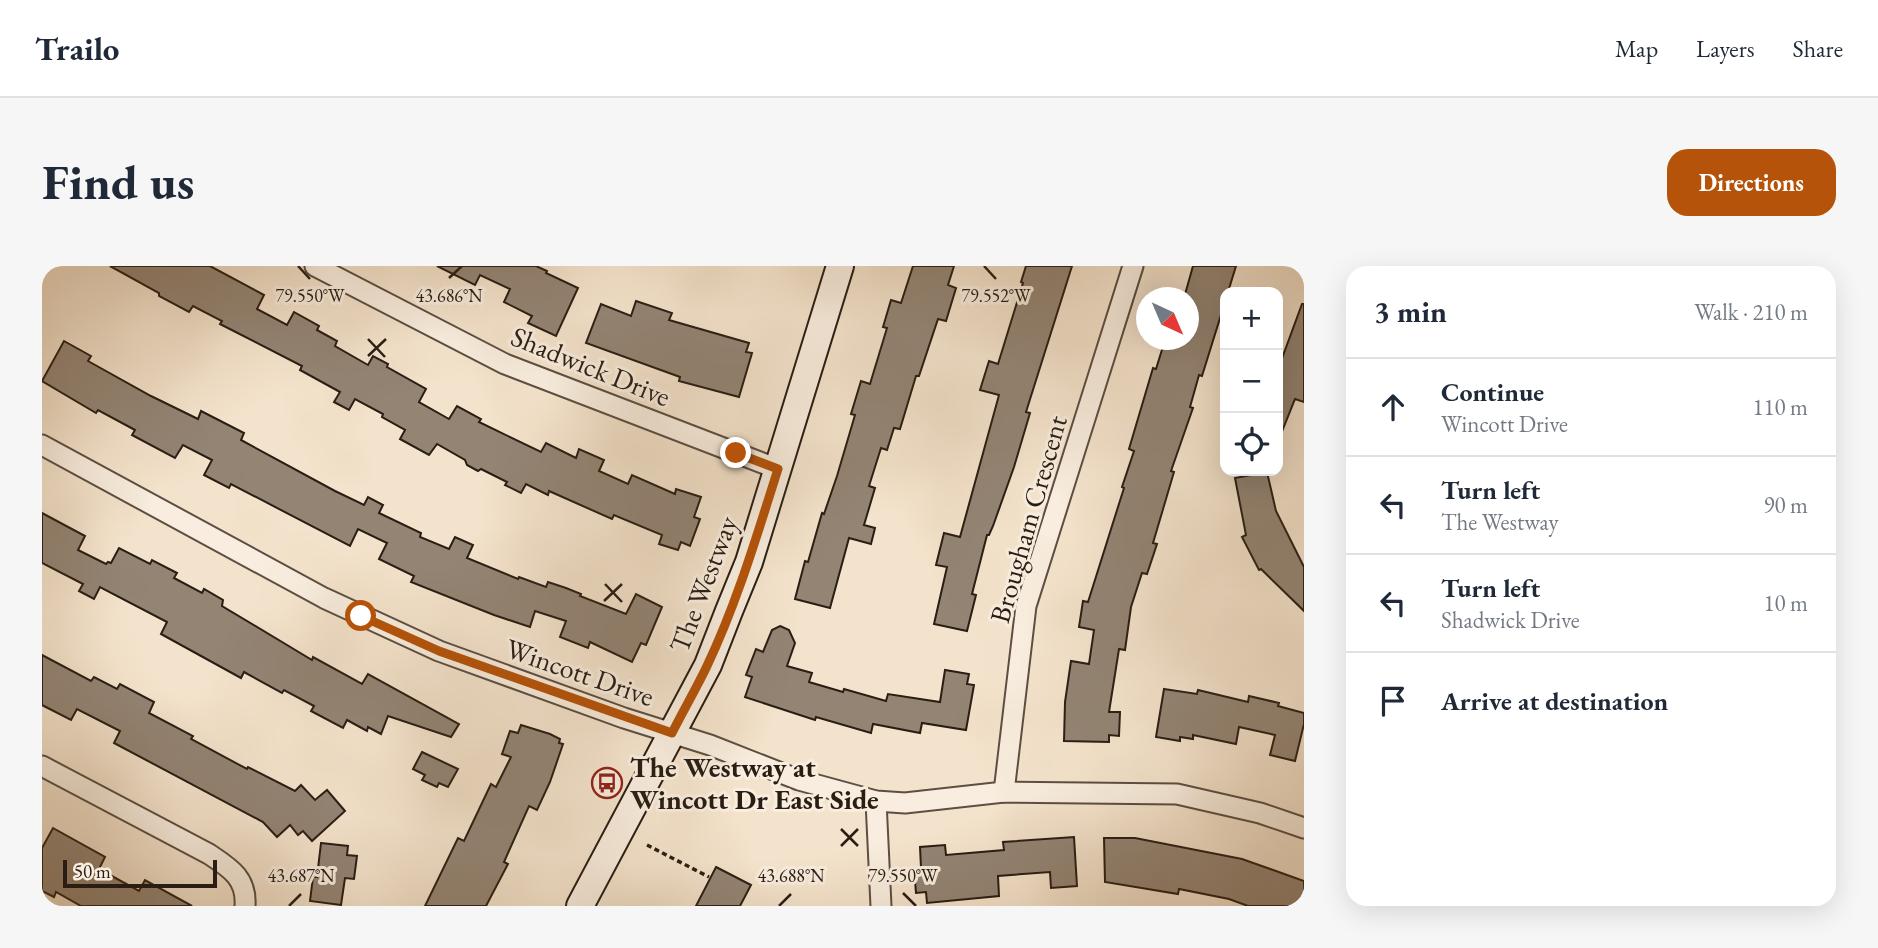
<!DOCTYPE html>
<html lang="en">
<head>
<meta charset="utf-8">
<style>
	:root { --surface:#fff; --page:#f6f6f7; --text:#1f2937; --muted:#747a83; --line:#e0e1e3; --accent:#b45309 }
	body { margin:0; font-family:"EB Garamond",serif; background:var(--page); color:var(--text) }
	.controls { position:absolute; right:21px; top:21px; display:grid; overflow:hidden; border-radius:14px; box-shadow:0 7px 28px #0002 }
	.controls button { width:63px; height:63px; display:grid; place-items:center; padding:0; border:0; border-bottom:2px solid var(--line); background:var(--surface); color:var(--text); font:35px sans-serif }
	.compass { position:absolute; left:1094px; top:21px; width:63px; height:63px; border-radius:50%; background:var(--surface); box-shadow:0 7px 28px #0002; rotate:136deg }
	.scale { position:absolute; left:21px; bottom:18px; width:154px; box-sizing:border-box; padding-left:7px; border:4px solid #291d14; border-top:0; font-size:19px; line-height:24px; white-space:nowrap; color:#291d14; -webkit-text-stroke:5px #f8edde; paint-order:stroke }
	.stop { position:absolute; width:21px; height:21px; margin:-16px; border:5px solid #b45309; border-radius:50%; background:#fff }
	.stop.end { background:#b45309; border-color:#fff; box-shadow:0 2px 7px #0008 }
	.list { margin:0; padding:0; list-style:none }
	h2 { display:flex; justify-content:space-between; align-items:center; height:91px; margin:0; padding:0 28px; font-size:30px }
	h2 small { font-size:23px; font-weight:400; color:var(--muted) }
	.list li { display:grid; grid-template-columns:46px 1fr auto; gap:21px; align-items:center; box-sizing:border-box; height:98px; padding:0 28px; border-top:2px solid var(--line) }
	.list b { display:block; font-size:26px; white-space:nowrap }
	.list p { margin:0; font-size:23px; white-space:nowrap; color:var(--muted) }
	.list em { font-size:23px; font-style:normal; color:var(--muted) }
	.icon { flex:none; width:38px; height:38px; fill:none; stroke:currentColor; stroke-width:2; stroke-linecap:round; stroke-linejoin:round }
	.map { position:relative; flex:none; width:1262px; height:640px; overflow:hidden; border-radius:21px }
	header { display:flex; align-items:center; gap:42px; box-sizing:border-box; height:98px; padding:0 35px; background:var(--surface); border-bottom:2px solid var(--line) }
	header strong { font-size:33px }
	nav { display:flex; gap:38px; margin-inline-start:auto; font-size:24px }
	.intro { display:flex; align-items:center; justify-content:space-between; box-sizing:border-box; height:168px; padding:0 42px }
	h1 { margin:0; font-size:49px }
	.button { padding:18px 32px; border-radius:21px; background:var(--accent); color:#fff; font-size:24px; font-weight:700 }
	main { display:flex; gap:42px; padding:0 42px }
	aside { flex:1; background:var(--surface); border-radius:21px; box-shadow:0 7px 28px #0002 }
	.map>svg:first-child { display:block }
	.building { fill:#938474; stroke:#291d14; stroke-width:2 }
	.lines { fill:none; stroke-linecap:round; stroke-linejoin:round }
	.minor-casing { stroke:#5c4e42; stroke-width:23 }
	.secondary-casing { stroke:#291d14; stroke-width:30 }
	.path { stroke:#291d14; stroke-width:3.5; stroke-dasharray:5 3.5; stroke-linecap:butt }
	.minor { stroke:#f8edde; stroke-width:19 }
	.secondary { stroke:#f8edde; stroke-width:26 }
	.route { stroke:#b45309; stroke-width:9 }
	.ticks { fill:none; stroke:#291d14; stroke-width:2.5 }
	.labels { text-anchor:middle; stroke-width:6; stroke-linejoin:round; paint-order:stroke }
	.street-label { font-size:28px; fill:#291d14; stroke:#f8edde }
	.poi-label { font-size:28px; font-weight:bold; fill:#291d14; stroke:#f8edde; text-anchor:start }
	.ticks-label { font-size:18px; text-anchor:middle; fill:#291d14; stroke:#f8edde; stroke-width:6; stroke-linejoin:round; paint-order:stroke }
</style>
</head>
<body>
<header>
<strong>Trailo</strong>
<nav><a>Map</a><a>Layers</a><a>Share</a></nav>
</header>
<div class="intro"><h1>Find us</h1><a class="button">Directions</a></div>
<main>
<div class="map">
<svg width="1262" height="640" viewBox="0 0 1262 640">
	<rect width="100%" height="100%" fill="#f4e3cc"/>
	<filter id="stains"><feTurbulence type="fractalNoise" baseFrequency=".00286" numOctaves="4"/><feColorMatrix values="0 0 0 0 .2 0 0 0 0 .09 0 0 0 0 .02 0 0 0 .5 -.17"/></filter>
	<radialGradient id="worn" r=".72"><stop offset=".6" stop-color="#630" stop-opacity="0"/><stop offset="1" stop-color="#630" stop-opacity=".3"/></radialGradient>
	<g class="building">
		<polygon points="68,0 168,0 222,29 215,43 245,59 252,46 277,60 275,64 295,75 293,80 326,99 331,90 346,98 345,101 384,123 377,136 407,153 415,140 439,153 437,156 499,186 504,177 534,192 537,183 562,194 557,205 586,218 590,209 633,228 634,223 659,231 652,251 658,253 648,280 639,276 636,284 617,278 620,269 572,249 570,253 507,225 506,229 484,218 479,227 463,219 465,216 439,203 436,205 425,199 423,194 395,178 387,189 358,173 363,164 340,151 341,148 313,133 307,144 292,136 298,126 258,104 260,100 178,58 180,55 151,40 147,46 117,30 117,27"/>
		<polygon points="395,0 494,0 505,5 504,7 536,22 514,70 486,57 490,50 462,36 468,23 438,9 433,19"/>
		<polygon points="871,0 912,0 906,19 914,22 904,55 896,53 877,110 874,110 858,163 852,162 845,184 839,182 827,220 833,222 822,259 833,262 829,278 807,272 788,342 753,333 763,295 766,296 780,247 782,248 795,210 813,149 809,148 819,115 828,118 845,62 841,61 849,34 859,37"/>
		<polygon points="984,0 1030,0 984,146 988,147 972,201 951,260 947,269 945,269 930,328 934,329 925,365 892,358 905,301 894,299 902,267 918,271 957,129 938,124 947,95 956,98 981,17 979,16"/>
		<polygon points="1151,0 1194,0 1186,26 1183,26 1183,36 1160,110 1157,109 1148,141 1151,142 1129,205 1132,206 1111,277 1115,278 1105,308 1100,307 1089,341 1083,384 1077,383 1067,446 1078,446 1077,470 1067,469 1067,476 1022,475 1023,436 1029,395 1047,398 1052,364 1037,361 1041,335 1046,336 1082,222 1080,221 1092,185 1087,183 1111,102 1114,103 1123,74 1146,74 1146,32 1142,32"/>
		<polygon points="594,35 630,47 627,54 707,77 704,86 710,87 697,131 637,115 638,111 544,77 559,38 589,50"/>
		<polygon points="1260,38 1262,38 1262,136 1253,133 1237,173 1236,94 1239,95"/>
		<polygon points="22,75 49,90 46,95 109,130 156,153 159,145 202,167 199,174 293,225 322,239 326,231 341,239 337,247 379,267 378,271 407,283 413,271 431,279 425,292 476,313 477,311 504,321 506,316 524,322 539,328 538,330 584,348 594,328 620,341 604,379 599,377 590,396 548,376 546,382 518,371 524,355 493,345 488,361 452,349 369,316 372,310 337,293 345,277 316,263 308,280 189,218 187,222 162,209 170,194 141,179 133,192 90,169 93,164 56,144 54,147 0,115"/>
		<polygon points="1225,206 1234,245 1262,301 1262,345 1219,303 1217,304 1200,271 1204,269 1193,212"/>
		<polygon points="0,247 43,270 36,284 64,298 66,296 69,297 77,282 108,298 110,294 135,307 132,312 160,327 162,323 181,334 180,340 270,394 271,391 320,418 326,408 417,458 409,471 346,450 339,468 326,461 325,465 305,454 301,462 269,445 272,440 242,424 240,427 202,406 199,412 119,368 125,356 58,321 52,333 37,325 41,318 0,297"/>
		<polygon points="738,360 747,364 753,377 745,400 770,407 767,416 801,426 802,423 844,435 846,428 898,436 903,404 927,408 925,418 932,419 924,464 880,457 878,467 831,458 829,467 774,451 773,454 703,431 710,411 704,409 714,383 721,386 730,364"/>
		<polygon points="0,389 49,415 52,411 75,423 78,418 112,436 107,447 151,470 149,473 205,503 206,501 253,525 259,519 273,534 285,524 303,545 270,575 261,565 256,569 248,559 235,571 221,556 72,477 78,465 35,443 29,454 0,439"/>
		<polygon points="1122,423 1155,428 1156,424 1206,436 1207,430 1237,437 1236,440 1262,447 1262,458 1253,495 1228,489 1233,469 1197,461 1194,478 1151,469 1151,473 1138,471 1138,475 1114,471"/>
		<polygon points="479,459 508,468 518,473 517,477 521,478 508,516 495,544 487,540 462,596 466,598 444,640 383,640 416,572 422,575 449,518 454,521 469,491 460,488 468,465 476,467"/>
		<polygon points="380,486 416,503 406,521 397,517 395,521 380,514 383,509 371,503"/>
		<polygon points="11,562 63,591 57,603 97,625 103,614 150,640 39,640 14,626 12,631 0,625 0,582"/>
		<polygon points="1032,571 1035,620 1009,622 1008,606 956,610 957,630 885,637 884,626 874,627 872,602 879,602 878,581 903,579 904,589 962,584 961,576"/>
		<polygon points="1062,572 1093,572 1200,593 1262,615 1262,640 1206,640 1187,633 1137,623 1136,628 1063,616"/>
		<polygon points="279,577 306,580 305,589 315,590 312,613 303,612 299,639 268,635 271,611 275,611"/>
		<polygon points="674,601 709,619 698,640 654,640"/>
	</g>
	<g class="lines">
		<g class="minor-casing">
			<g id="minor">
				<polyline points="273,0 463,98 736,203"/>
				<polyline points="0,179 282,332 397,385 582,452 668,479 757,514 834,535 863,537 962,526 1135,528 1218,547 1262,562"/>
				<path d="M0 500 167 588C188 602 205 612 203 640"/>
				<polyline points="962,526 984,340 1091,0"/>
				<polyline points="834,535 839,640"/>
			</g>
		</g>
		<g class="secondary-casing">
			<polyline id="secondary" points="538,640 666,399 687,345 707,296 798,0"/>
		</g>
		<polyline class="path" points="605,579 667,611"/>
		<use href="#minor" class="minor"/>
		<use href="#secondary" class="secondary"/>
	</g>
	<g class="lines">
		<path class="route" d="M319 350 397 385 630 467C641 445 654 423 665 400 695 337 715 269 736 203L694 187"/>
	</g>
	<path class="ticks" d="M256 0 268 13M942 0 954 13M407 12 420 0M326 73 343 91M326 90 344 73M563 318 580 336M562 335 580 318M799 563 816 580M799 580 816 563M861 627 874 640M247 640 259 628M737 640 749 628"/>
	<defs>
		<g id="bus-ring" transform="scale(1.575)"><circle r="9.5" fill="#f8edde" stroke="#8f2418" stroke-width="1.5"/><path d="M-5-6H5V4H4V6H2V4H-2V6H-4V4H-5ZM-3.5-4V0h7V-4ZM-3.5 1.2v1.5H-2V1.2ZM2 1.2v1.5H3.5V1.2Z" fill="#8f2418"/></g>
	</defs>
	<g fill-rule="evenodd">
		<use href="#bus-ring" x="565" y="517"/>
	</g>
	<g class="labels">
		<g class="street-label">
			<text transform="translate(549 100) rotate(22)" y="10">Shadwick Drive</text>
			<text transform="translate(986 253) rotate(-74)" y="10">Brougham Crescent</text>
			<text transform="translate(661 318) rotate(-69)" y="10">The Westway</text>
			<text transform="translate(538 406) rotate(19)" y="10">Wincott Drive</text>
		</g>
		<g class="poi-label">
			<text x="588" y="511">The Westway at<tspan x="588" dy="32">Wincott Dr East Side</tspan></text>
		</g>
	</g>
	<g class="ticks-label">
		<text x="407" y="36">43.686°N</text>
		<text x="268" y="36">79.550°W</text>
		<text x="954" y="36">79.552°W</text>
		<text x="861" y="616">79.550°W</text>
		<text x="259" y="616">43.687°N</text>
		<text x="749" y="616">43.688°N</text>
	</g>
	<rect width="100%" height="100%" filter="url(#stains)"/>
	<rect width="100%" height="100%" fill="url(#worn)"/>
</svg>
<div class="controls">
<button>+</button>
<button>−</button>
<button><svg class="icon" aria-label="locate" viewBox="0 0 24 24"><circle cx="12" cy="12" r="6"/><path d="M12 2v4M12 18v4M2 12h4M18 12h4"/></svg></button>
</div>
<svg class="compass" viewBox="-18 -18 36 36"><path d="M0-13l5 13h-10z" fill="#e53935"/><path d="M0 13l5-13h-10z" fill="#747a83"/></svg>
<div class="scale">50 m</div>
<div class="stop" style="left:319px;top:350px"></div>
<div class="stop end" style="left:694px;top:187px"></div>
</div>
<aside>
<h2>3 min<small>Walk · 210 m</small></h2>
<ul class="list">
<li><svg class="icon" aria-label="ahead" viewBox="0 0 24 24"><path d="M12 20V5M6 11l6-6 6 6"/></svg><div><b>Continue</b><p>Wincott Drive</p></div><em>110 m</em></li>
<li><svg class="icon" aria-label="left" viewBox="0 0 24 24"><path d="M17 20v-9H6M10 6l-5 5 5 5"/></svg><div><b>Turn left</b><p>The Westway</p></div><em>90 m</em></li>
<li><svg class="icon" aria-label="left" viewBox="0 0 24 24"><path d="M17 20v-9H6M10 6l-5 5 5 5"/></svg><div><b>Turn left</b><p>Shadwick Drive</p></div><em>10 m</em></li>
<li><svg class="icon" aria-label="arrive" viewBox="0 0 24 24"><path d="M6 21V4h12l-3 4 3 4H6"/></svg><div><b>Arrive at destination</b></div></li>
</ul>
</aside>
</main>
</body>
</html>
